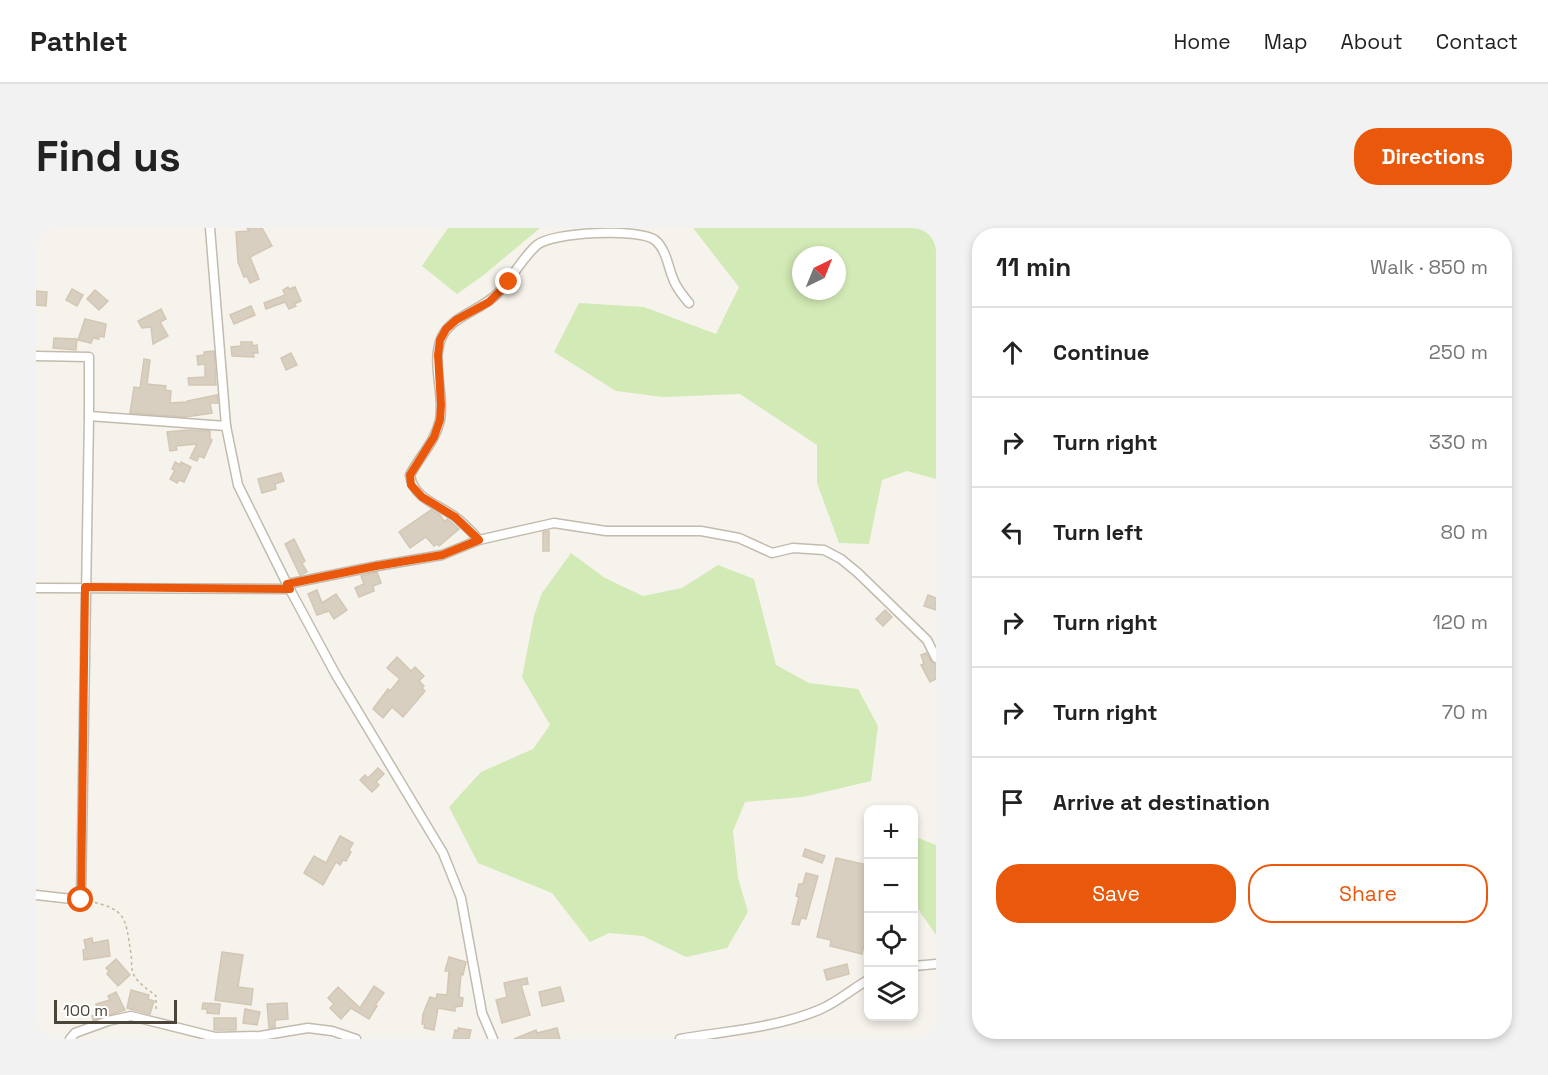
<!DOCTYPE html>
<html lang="en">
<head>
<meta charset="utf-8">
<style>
	:root { --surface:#fff; --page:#f2f2f2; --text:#222; --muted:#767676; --line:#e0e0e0; --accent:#ea580c }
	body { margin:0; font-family:"Space Grotesk",sans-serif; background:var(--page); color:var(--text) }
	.controls { position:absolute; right:18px; bottom:18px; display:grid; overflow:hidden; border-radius:12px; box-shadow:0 3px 9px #0003 }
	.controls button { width:54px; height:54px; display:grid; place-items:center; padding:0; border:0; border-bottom:2px solid var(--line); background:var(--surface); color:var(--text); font:30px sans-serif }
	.compass { position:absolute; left:756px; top:18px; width:54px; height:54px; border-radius:50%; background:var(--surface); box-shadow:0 3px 9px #0003; rotate:43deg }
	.scale { position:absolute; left:18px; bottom:15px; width:123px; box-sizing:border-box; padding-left:6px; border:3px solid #4b4439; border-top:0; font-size:16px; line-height:21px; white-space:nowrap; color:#4b4439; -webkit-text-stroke:4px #fff; paint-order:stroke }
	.stop { position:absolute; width:18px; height:18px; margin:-14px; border:4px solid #ea580c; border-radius:50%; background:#fff }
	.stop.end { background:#ea580c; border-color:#fff; box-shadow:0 2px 6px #0008 }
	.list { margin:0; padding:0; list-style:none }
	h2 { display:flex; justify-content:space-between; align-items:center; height:78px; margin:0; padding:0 24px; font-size:26px }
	h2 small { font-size:20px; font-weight:400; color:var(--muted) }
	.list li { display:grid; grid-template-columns:39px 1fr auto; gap:18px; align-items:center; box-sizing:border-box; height:90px; padding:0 24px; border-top:2px solid var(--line) }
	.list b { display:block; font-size:22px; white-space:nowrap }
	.list em { font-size:20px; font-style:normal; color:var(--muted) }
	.actions { display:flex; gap:12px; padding:18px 24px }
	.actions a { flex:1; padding:14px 0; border:2px solid var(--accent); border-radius:24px; text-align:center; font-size:21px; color:var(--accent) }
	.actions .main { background:var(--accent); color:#fff }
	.icon { flex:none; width:33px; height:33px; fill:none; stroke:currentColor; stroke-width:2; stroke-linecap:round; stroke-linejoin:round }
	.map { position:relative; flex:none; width:900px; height:811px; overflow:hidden; border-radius:24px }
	header { display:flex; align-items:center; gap:36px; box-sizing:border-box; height:84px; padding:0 30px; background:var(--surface); border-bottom:2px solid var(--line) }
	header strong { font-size:28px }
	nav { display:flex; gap:33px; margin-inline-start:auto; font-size:21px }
	.intro { display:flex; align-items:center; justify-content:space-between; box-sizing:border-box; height:144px; padding:0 36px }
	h1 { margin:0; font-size:42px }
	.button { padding:15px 27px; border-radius:24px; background:var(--accent); color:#fff; font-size:21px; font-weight:700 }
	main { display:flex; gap:36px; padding:0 36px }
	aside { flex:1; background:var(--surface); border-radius:24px; box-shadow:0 3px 9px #0003 }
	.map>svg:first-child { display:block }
	.green { fill:#d2eab5; fill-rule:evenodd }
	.building { fill:#d8cfc1; stroke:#d3c7b4; stroke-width:1.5 }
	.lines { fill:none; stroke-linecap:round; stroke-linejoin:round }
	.minor-casing { stroke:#c2bbae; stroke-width:11 }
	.path { stroke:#c4b79f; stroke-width:1.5; stroke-dasharray:3 3; stroke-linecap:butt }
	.minor { stroke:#fff; stroke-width:8 }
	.route { stroke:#ea580c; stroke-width:8 }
</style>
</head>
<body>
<header>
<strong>Pathlet</strong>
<nav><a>Home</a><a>Map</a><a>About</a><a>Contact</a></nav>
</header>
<div class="intro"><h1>Find us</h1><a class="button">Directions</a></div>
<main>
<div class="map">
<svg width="900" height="811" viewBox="0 0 900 811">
	<rect width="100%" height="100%" fill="#f6f3ec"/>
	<g class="green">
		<polygon points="412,0 504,0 449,46 421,66 386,38"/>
		<path d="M657 0H900V251L871 243 846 252 833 316 803 315 781 255V217L704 166 627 169 580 163 518 124 543 75 608 79 680 106 703 59ZM765 27H801V63H765Z"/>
		<polygon points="535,325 569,350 607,368 646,360 682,337 718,351 740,437 773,455 822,461 842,498 835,553 767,569 709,574 697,603 702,650 712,684 691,720 650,729 607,708 573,705 554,714 516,665 442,635 413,579 445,544 497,521 514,497 486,449 498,388 506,365"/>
		<polygon points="880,609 900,617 900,707 882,681 878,668 878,611"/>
	</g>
	<g class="building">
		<polygon points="211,0 226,0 236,18 214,29 223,51 214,55 211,48 208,49 202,34 200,4 213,3"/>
		<polygon points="252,59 253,61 259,59 265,73 258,76 260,78 253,81 249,74 230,81 228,75 249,67 247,62"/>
		<polygon points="36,61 47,67 41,78 30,72"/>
		<polygon points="59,62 72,73 63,82 51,71"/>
		<polygon points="0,63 11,64 10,78 0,77"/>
		<polygon points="215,78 219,87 198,96 194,87"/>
		<polygon points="125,81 130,91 124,94 132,108 117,116 115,99 106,100 102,93"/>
		<polygon points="49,91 70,96 68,109 63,108 63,111 57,110 55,115 42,112"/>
		<polygon points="18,110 41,111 40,122 17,120"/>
		<polygon points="205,114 216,114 217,118 221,117 222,125 217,125 218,129 196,128 195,119 205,118"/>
		<polygon points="178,123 180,157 153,157 152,150 169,149 169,136 162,137 161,128 168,127 168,124"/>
		<polygon points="255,125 261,137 250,142 245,130"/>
		<polygon points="108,131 114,132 111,156 130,158 129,162 135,163 134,175 151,174 151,173 181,167 182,175 174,175 176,185 149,189 94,185 98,159 104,160"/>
		<polygon points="153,202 174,203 174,211 176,212 168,230 163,228 161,233 154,230 161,216 140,218 141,222 134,223 131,204"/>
		<polygon points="139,234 144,237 145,234 155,239 148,254 143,252 141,255 134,251 139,242 136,241"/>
		<polygon points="245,245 248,253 239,256 240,261 226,265 222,251"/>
		<polygon points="395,282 404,287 409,294 411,291 423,301 403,318 401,316 398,318 390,309 374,320 363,304"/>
		<polygon points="513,303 513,323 507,323 507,304"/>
		<polygon points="258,311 269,333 266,335 271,344 264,347 249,316"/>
		<polygon points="341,344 345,355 337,358 338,363 323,369 319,360 328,356 325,348"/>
		<polygon points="281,362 286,375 300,366 311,382 298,391 293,383 281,387 272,366"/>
		<polygon points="892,367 900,370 900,382 888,378"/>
		<polygon points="849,382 856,389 847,398 840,391"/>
		<polygon points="890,425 895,433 899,436 900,442 900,451 894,454 885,437 888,436 885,427"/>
		<polygon points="361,429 375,443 379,439 388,448 383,453 388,458 386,460 389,463 367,489 356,479 347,490 337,481 352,461 354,463 364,451 351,440"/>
		<polygon points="342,540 348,546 340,554 343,557 336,564 324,552 329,547 332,550"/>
		<polygon points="304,608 317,615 313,622 315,624 310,633 307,632 304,637 300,634 287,657 268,645 278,628 290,635"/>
		<polygon points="769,621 789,628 786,635 767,628"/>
		<polygon points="800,630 832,637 832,670 829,683 832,684 832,696 826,726 794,718 795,712 781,709"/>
		<polygon points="770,645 782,648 770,691 765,690 763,697 756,696 763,669 760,668 763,656 767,656"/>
		<polygon points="56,710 57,715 72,712 74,728 48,732 47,722 50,721 48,712"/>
		<polygon points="186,724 207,727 202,759 217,761 215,777 179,772"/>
		<polygon points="413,729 430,734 427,747 425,746 423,769 427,770 426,778 419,779 419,783 402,780 398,802 388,800 389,796 386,796 387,786 394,769 400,771 401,766 411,767 413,743 409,743"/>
		<polygon points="80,731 94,747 82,758 71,746 73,743 70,740"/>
		<polygon points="811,736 813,746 791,752 788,742"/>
		<polygon points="491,750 492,756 485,757 494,787 466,795 460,772 471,769 468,755"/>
		<polygon points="338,758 348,765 339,777 341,778 333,791 315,780 305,791 294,780 298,776 292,770 302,759 324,780"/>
		<polygon points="524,759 528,773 506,778 503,764"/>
		<polygon points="95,762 113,767 112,771 118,773 114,786 91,780"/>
		<polygon points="80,764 89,782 57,792 56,788 62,786 60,776 74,772 72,768"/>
		<polygon points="167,775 184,776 183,786 171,785 171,781 166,781"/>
		<polygon points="251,775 252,791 239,792 239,799 233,800 231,776"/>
		<polygon points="209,781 224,784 221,797 207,795"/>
		<rect x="178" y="790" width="22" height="12"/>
		<polygon points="422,800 435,802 433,811 417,811 419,802 422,803"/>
		<polygon points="521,800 524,811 478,811 500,802 501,805"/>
	</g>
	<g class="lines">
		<g class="minor-casing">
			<g id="minor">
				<polyline points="174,0 190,198 202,257 251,356 300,447 407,625 425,670 446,785 457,811"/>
				<polyline points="0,128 53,129 53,188 45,672 0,667"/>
				<polyline points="53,188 190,198"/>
				<path d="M443 312C435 303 428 295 418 288 401 276 377 270 374 247 384 228 399 214 404 192 409 166 395 136 405 111 413 89 444 83 461 66 476 51 485 31 501 17 516 4 603 0 619 12 632 23 632 43 640 57 643 63 648 69 653 75"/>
				<polyline points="251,356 341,338 406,327 443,312 518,295 570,303 665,303 703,310 736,325 757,320 788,322 805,331 822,345 891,412 900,430"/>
				<polyline points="0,360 254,361"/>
				<polyline points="878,738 900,736"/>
				<polyline points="34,811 39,805 72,793 95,788 179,809 224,808 272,800 296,803 320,811"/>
				<path d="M644 811C690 803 741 800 785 781 801 774 816 761 832 752"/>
			</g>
		</g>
		<path class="path" d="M53 673C91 682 89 688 95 726 96 732 95 739 97 745 101 755 112 761 120 768V784"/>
		<use href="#minor" class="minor"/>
	</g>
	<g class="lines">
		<polyline class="route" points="45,672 49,359 254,361 251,356 340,338 406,327 443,312 419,289 386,269 375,257 374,247 398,209 404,192 405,177 402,127 404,112 410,101 420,92 453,74 473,54"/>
	</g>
</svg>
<div class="controls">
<button>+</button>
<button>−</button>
<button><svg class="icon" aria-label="locate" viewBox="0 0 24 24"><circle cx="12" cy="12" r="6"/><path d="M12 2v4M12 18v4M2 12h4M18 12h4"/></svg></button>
<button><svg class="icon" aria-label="layers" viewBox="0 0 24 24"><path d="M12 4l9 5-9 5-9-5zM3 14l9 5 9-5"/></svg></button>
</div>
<svg class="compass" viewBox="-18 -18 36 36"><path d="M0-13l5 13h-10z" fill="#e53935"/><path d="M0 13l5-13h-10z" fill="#767676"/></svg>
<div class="scale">100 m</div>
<div class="stop" style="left:45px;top:672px"></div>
<div class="stop end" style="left:473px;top:54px"></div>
</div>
<aside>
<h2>11 min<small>Walk · 850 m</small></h2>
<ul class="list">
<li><svg class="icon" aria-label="ahead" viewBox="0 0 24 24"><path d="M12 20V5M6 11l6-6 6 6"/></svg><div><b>Continue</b></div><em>250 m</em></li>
<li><svg class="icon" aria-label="right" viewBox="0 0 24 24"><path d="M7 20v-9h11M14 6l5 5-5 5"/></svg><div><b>Turn right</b></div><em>330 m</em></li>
<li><svg class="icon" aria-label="left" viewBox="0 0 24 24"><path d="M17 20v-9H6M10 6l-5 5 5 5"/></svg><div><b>Turn left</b></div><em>80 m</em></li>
<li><svg class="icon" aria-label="right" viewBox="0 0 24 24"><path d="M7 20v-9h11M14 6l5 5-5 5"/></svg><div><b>Turn right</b></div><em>120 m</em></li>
<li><svg class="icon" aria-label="right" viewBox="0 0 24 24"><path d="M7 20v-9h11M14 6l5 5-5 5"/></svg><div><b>Turn right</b></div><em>70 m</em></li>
<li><svg class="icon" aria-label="arrive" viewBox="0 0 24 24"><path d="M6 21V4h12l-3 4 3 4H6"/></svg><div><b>Arrive at destination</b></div></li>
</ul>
<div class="actions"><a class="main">Save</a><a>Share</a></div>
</aside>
</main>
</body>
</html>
